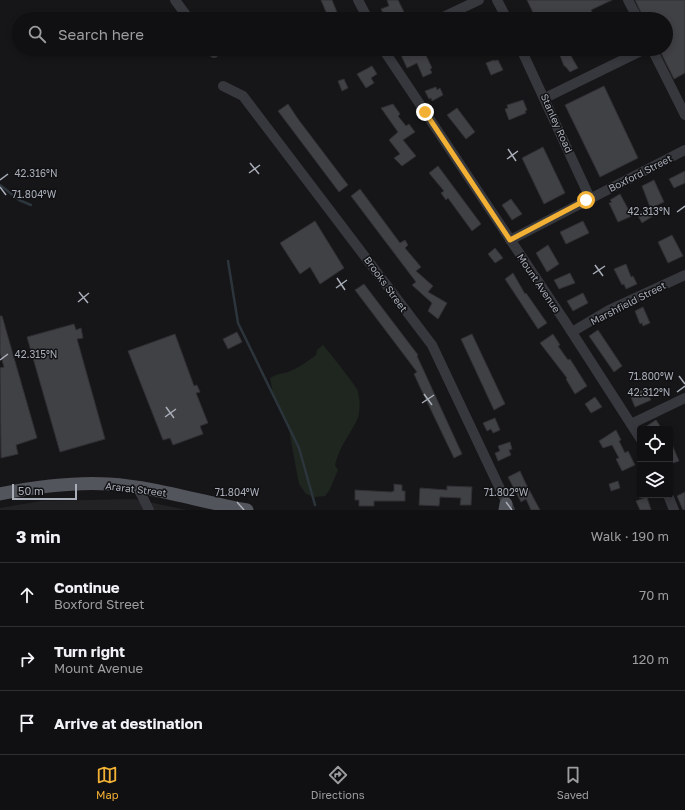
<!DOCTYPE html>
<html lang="en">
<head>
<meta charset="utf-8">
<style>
	:root { --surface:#101012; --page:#1e1e20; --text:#f1f3f6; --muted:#9c9d9f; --line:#303032; --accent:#f2b134 }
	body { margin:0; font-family:"Golos Text",sans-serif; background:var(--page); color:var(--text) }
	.controls { position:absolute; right:12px; bottom:12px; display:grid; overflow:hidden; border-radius:4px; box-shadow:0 2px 6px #0003 }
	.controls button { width:36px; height:36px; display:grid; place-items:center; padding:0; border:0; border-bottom:1px solid var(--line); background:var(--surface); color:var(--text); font:20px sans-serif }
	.scale { position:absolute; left:12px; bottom:10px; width:65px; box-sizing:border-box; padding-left:4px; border:2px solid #a8adb8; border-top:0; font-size:11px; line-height:14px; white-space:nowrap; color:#a8adb8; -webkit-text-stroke:3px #111113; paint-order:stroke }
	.stop { position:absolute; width:12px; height:12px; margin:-9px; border:3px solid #f2b134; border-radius:50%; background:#fff }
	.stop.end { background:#f2b134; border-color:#fff; box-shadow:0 1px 4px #0008 }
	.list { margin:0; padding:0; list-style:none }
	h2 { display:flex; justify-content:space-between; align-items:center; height:52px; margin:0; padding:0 16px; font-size:17px }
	h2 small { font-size:13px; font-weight:400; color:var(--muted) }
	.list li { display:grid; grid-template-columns:26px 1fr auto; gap:12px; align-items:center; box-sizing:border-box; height:64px; padding:0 16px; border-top:1px solid var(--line) }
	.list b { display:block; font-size:15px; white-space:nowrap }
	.list p { margin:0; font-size:13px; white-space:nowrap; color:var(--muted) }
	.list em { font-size:13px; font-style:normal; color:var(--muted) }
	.icon { flex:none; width:22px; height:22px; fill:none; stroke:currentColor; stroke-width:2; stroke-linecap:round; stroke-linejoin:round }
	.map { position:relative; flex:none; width:685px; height:510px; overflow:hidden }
	.search { position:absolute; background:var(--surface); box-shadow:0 2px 6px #0003; left:12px; right:12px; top:12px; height:44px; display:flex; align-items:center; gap:10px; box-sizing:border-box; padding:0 14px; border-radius:22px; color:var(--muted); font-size:15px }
	.sheet { height:244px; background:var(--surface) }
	nav { display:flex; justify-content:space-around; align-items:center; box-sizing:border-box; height:56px; border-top:1px solid var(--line); background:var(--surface); font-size:11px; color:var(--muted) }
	nav a { display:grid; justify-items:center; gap:2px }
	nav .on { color:var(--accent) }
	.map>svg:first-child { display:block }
	.built { fill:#222225 }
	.green { fill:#1e261f }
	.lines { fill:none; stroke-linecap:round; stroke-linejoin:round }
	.stream { stroke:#2c353c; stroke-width:2.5 }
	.building { fill:#404145; stroke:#303034 }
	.minor { stroke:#37383d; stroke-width:10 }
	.major { stroke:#53555c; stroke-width:13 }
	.route { stroke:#f2b134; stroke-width:5 }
	.ticks { fill:none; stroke:#a8adb8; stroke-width:1.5 }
	.labels { text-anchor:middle; stroke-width:3; stroke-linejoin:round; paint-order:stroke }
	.street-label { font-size:10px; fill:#a8adb8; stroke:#111113 }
	.ticks-label { font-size:10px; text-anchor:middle; fill:#a8adb8; stroke:#111113; stroke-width:3; stroke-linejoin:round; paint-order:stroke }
</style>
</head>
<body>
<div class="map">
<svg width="685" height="510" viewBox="0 0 685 510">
	<rect width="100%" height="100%" fill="#161618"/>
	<polygon class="built" points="134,499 187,510 0,510 0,508 41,501"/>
	<path class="green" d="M323 345C327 349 355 385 357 389 360 397 361 412 357 420 349 436 339 447 335 465L338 470 329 491 325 496 314 497 306 494 299 484 288 425 273 394 270 378C276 374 281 374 288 372 298 368 307 362 316 355L317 350Z"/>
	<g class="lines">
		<g class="stream">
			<polyline points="0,185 19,200 31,205"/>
			<polyline points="228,261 238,323 299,448 315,505"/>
		</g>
	</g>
	<g class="building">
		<polygon points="321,0 332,0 339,17 337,19 329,19"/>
		<polygon points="387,0 398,0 404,12 391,19 386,19 381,9 389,6"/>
		<polygon points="527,0 612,0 591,10 594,16 588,19 536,19"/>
		<polygon points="635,0 685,0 685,73 674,79 659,49 666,49 666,19 644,19"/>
		<polygon points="414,49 423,49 432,68 430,69 432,73 423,77 417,63 407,68 401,55"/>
		<polygon points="567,49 578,68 570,72 565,66 564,66 559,53"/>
		<polygon points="494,60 494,61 498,60 503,70 491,75 486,63"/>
		<polygon points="372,66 377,74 371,78 374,83 366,88 357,74"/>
		<polygon points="344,79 348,88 342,91 338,81"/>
		<polygon points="604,86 638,158 600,177 565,105"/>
		<polygon points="436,87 437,90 440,88 443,95 432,101 431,98 429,99 425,91"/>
		<polygon points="523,100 527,110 525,111 526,113 509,120 505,109 508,108 507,105"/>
		<polygon points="288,104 298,119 348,185 339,192 278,111"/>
		<polygon points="393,104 400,114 398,116 406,126 409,124 415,132 403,140 416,156 402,166 394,158 400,154 389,140 398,132 381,108"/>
		<polygon points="457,108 475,132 466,139 447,115"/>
		<polygon points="543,147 565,193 544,204 522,158"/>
		<polygon points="438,166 481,224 472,231 448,198 446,200 441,193 444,191 429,173"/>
		<polygon points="685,171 685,183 674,188 669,179"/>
		<polygon points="654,180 664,202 653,207 656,214 642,223 637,214 650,207 642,186"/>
		<polygon points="360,189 400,243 405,240 408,245 405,248 421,267 416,271 433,286 428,292 447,303 438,319 428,311 432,303 412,285 416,282 351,196"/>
		<polygon points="620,194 632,216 618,222 609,203 612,202 610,200"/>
		<polygon points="511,199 522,214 512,220 502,205"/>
		<polygon points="315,221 344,268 320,284 310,267 300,274 280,243"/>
		<polygon points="583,221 589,233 566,244 560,232"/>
		<polygon points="672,235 683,256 668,263 658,242"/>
		<polygon points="548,245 559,264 547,272 536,253"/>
		<polygon points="495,248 503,258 495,263 488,254"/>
		<polygon points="626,264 631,277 633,276 637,284 626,289 624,284 622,285 614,269"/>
		<polygon points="513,273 525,294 526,293 547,323 538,329 505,279"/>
		<polygon points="570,273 575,283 559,289 554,280"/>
		<polygon points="364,284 418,355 417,356 462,454 454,458 420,387 414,374 417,372 355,290"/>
		<polygon points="583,293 588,303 573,311 567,301"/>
		<polygon points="643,307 650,323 643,326 642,323 640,324 635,311"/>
		<polygon points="0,316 2,316 37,438 16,445 18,454 1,458 0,368 4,367 0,353"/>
		<polygon points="74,324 76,330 81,328 83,338 77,339 105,439 60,452 27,337"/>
		<polygon points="598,330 622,366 614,372 589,336"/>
		<polygon points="237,332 242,342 228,349 223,339"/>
		<polygon points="175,334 194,386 197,385 200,392 196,393 208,423 200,426 203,434 173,445 170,438 163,440 128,351"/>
		<polygon points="472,334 505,404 494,410 461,339"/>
		<polygon points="553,334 560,345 558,346 568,360 570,359 587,386 575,394 566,379 567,378 540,343"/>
		<polygon points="646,388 651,400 635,407 630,395"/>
		<polygon points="595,397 602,407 591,413 585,404"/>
		<polygon points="495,418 500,430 493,433 491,429 487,431 483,423"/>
		<polygon points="656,420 662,429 642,429"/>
		<polygon points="616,430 621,440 619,441 625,453 628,451 635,465 622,471 616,459 619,458 612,445 603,448 599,441"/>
		<polygon points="670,440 679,461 670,464"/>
		<polygon points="510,442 512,449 509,450 511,455 498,461 495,453 500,451 498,446"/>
		<polygon points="520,471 525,482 540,510 531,510 526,499 521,502 508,477"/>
		<polygon points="618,481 620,488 611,491 609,484"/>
		<polygon points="394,484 402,485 402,491 405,491 405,501 374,501 374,506 359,506 359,500 355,500 355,490 391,492 394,491"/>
		<polygon points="447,486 472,487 471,505 460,505 461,498 440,497 439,506 419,505 420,488 447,490"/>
		<polygon points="685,492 685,510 683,510 677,496"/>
		<polygon points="647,497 651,510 640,510 636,501"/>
	</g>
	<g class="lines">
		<g class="minor">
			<polyline points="175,0 189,19"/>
			<polyline points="358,0 368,19"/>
			<polyline points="497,0 507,19"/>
			<polyline points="628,0 638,19"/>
			<polyline points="439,19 479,0"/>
			<polyline points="211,49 214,53"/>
			<polyline points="383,49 564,320 640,438"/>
			<polyline points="521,49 590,198"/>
			<polyline points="652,49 685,115"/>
			<polyline points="223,86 243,96 432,345 510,510"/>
			<polyline points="545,98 645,49"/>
			<polyline points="510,240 685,150"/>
			<polyline points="572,332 609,310 685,275"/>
			<polyline points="631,424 685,398"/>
			<polyline points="138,488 149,510"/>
			<polyline points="668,495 674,510"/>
		</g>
		<g class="major">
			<path d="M0 494C35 487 74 482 109 484 156 487 201 502 247 510"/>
			<polyline points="505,510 506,504"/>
		</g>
	</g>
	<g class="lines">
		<polyline class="route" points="425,112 510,240 586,200"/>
	</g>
	<path class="ticks" d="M508 149 516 161M507 159 518 151M250 163 259 174M249 173 260 165M0 180 8 174M0 187 6 195M677 212 685 206M595 265 603 276M593 274 605 266M337 278 345 290M336 288 347 280M79 292 88 303M78 302 89 293M0 360 8 354M679 376 685 384M677 392 685 386M424 394 432 405M422 403 434 395M166 407 174 418M165 417 176 409M237 502 244 510M506 502 512 510"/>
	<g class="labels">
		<g class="street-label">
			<text transform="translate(557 123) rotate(66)" y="4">Stanley Road</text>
			<text transform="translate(640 173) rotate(-27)" y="4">Boxford Street</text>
			<text transform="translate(539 283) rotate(56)" y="4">Mount Avenue</text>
			<text transform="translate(386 284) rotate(54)" y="4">Brooks Street</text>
			<text transform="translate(628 303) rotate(-27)" y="4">Marshfield Street</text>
			<text transform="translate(136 489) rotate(7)" y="4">Ararat Street</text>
		</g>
	</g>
	<g class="ticks-label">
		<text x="36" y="177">42.316°N</text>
		<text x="34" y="198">71.804°W</text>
		<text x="649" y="215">42.313°N</text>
		<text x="36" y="358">42.315°N</text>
		<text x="651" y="380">71.800°W</text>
		<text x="649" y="396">42.312°N</text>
		<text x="237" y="496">71.804°W</text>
		<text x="506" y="496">71.802°W</text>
	</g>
</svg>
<div class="controls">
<button><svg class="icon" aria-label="locate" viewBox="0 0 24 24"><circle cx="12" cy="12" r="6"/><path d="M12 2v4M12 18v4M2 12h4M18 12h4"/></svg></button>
<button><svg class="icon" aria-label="layers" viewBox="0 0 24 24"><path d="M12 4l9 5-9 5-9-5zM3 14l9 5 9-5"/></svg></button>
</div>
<div class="scale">50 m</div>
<div class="stop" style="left:586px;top:200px"></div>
<div class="stop end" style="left:425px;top:112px"></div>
<div class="search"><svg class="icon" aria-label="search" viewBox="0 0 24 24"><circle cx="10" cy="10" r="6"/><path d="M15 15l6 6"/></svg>Search here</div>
</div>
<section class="sheet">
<h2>3 min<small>Walk · 190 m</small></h2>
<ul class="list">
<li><svg class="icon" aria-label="ahead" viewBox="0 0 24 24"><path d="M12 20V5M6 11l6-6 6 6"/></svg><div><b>Continue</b><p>Boxford Street</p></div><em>70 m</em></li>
<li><svg class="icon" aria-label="right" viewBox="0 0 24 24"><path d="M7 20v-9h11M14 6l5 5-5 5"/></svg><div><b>Turn right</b><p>Mount Avenue</p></div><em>120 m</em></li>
<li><svg class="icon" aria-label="arrive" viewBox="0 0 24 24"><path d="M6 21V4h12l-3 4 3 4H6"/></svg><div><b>Arrive at destination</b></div></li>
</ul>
</section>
<nav>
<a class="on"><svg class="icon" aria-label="map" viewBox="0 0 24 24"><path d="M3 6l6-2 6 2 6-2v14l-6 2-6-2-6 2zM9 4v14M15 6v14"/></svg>Map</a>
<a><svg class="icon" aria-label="directions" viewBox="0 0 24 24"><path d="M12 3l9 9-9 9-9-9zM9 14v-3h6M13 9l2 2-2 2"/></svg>Directions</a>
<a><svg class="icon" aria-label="saved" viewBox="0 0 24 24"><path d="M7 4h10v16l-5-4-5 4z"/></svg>Saved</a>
</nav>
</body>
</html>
